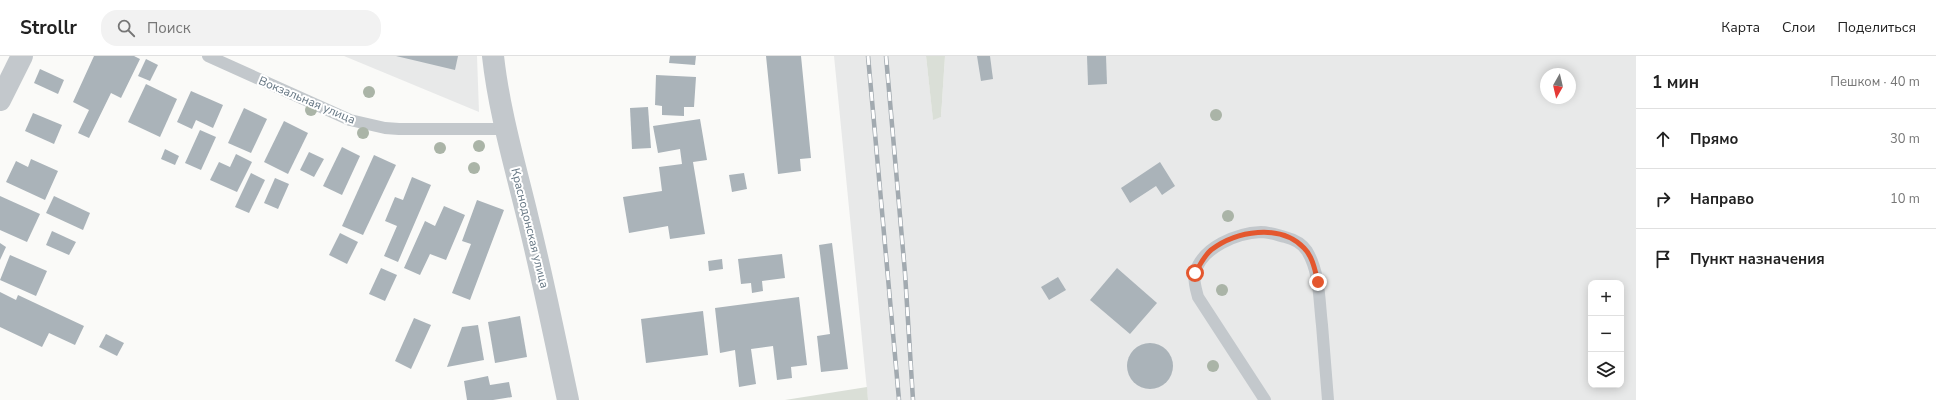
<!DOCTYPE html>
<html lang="ru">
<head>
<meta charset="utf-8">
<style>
	:root { --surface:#fff; --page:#f2f2f2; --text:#222; --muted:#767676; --line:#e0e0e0 }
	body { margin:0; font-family:"Nunito Sans",sans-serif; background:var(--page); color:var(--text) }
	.controls { position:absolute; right:12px; bottom:12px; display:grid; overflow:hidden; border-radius:8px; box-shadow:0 2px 10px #0003 }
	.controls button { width:36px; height:36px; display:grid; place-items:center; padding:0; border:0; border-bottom:1px solid var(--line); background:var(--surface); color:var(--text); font:20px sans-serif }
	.compass { position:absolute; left:1540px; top:12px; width:36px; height:36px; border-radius:50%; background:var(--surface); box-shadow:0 2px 10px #0003; rotate:188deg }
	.stop { position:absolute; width:12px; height:12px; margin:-9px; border:3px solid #e4572e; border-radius:50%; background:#fff }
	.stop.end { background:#e4572e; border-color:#fff; box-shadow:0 1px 4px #0008 }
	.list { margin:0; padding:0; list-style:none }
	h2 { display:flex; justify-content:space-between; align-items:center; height:52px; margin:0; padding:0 16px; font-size:17px }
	h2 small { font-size:13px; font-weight:400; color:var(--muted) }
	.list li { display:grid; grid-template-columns:26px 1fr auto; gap:12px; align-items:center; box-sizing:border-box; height:60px; padding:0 16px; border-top:1px solid var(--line) }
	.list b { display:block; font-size:15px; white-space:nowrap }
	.list em { font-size:13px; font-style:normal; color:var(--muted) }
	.icon { flex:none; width:22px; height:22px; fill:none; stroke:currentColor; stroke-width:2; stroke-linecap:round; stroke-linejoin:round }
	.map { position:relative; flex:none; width:1636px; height:344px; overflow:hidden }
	header { display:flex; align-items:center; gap:24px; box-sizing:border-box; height:56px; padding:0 20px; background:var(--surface); border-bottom:1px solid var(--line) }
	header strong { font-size:19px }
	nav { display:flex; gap:22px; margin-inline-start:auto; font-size:14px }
	.search { width:280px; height:36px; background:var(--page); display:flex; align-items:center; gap:10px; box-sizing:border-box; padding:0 14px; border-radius:16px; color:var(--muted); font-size:15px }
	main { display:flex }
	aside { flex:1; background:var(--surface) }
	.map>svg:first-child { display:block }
	.built { fill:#e8e9e9; fill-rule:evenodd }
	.green { fill:#dadfd7 }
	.building { fill:#aab3b9 }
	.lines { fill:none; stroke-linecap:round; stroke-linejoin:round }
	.lane { stroke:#c3c8cc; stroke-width:12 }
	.street { stroke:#c3c8cc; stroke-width:22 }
	.rail-casing { stroke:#a2aab0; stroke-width:4.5 }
	.rail { stroke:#fff; stroke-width:3; stroke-dasharray:9; stroke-linecap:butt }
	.tree { fill:#aab4a7 }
	.route { stroke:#e4572e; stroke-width:5 }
	.labels { text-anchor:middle; stroke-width:4; stroke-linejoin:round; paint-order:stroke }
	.street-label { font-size:12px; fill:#657683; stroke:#fff }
</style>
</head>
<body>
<header>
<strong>Strollr</strong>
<div class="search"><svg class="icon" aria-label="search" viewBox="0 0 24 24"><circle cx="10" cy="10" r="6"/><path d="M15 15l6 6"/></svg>Поиск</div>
<nav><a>Карта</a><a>Слои</a><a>Поделиться</a></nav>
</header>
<main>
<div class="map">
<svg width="1636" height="344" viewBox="0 0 1636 344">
	<rect width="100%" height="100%" fill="#fafaf8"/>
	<g class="built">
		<polygon points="344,0 477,0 479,56"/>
		<path d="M834 0H926L933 63 941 61 945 0H1636V344H868ZM1546 18H1570V42H1546ZM1591 227H1621V329H1591Z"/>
	</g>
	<g class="green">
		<polygon points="926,0 945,0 941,61 933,64"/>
		<polygon points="867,331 868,344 785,344"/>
	</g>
	<g class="building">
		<polygon points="94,0 134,0 140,3 121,42 111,37 89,82 78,77 89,54 73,46"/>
		<polygon points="396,0 458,0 455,14"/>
		<polygon points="670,0 696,0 695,9 669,7"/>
		<polygon points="766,0 801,0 811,102 800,103 801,115 778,118"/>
		<polygon points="977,0 990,0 993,23 981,25"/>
		<polygon points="1087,0 1106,0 1107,28 1088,29"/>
		<polygon points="146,3 158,9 150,25 138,20"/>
		<polygon points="40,13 64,24 58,38 34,27"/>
		<polygon points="656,19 696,21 694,51 684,51 684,60 662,59 662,50 655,49"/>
		<polygon points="146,28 177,43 160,81 128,66"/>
		<polygon points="191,35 223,49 213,72 196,64 192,73 177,66"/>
		<polygon points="648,51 651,92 632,93 630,52"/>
		<polygon points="244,52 267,63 251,97 228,87"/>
		<polygon points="33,57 62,69 54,88 25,75"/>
		<polygon points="700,63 707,104 693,106 705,178 670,183 668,170 629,177 623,141 662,135 659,111 682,108 680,93 658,97 653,70"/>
		<polygon points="284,65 308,77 288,118 264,106"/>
		<polygon points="200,74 216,81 201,114 185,107"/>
		<polygon points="342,91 360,100 342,139 323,130"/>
		<polygon points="165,93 179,100 175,109 161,103"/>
		<polygon points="309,96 324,103 314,121 300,114"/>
		<polygon points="236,98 252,106 237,136 210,124 219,106 230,111"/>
		<polygon points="374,99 396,109 363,179 342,170"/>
		<polygon points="31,103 58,115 45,144 6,126 16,105 28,111"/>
		<polygon points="1160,106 1175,130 1162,139 1156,130 1130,147 1121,132"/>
		<polygon points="251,117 265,124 249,157 235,151"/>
		<polygon points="744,117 747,133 732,136 729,119"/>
		<polygon points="412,121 431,129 398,206 384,200 397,170 385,165 395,141 403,144"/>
		<polygon points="275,122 289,128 278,153 264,147"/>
		<polygon points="0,140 40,158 27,186 0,174"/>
		<polygon points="54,140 90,157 83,174 46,157"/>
		<polygon points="477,144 504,154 470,244 452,237 471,188 462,185"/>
		<polygon points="444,150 465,159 446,204 430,198 420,219 404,212 425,165 435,170"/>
		<polygon points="52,175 76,186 69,199 46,189"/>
		<polygon points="340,177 358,186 347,208 329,199"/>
		<polygon points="0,187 6,191 0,204"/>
		<polygon points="832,187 848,313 821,316 817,280 830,278 819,189"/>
		<polygon points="782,198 785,222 762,225 763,235 752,237 751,227 741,228 738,203"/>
		<polygon points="10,199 47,215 36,240 0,224"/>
		<polygon points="722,203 723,213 709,215 708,205"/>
		<polygon points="381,212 397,219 385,245 369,238"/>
		<polygon points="1117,212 1157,247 1130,278 1090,244"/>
		<polygon points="1058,221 1066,234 1049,244 1041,231"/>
		<polygon points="0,236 16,244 18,239 84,270 75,289 49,277 42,291 0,271"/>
		<polygon points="799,241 807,309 791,311 792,322 777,324 773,290 751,293 756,328 739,331 735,294 720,297 715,252"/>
		<polygon points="703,255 708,299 646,307 641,263"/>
		<polygon points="520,260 527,301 495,307 488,266"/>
		<polygon points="414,262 431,269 411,313 395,305"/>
		<polygon points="478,269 484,304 447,311 462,271"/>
		<polygon points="106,278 124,287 117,300 99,291"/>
		<circle cx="1150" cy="310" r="23"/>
		<polygon points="488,320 490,329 509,326 512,341 493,344 467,344 464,325"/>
	</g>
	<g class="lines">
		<g class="lane">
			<polyline points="208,0 350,64 385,72 399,73 506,73"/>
			<path d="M1265 344 1198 241C1196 233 1193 225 1195 217 1202 191 1237 177 1261 176 1269 176 1277 179 1285 181 1293 183 1302 187 1307 195 1320 217 1319 244 1322 269 1324 294 1326 319 1328 344"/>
		</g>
		<g class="street">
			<path d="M493 0C499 55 515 109 528 163 543 223 555 283 568 344"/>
			<polyline points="0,44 22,0"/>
		</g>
		<g class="rail-casing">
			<g id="rail">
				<polyline points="868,0 899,344"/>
				<polyline points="886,0 905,217 913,344"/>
			</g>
		</g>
		<use href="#rail" class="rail"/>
	</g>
	<g class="tree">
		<circle cx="369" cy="36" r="6"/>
		<circle cx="311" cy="54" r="6"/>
		<circle cx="1216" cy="59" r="6"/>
		<circle cx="363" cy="77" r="6"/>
		<circle cx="479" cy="90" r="6"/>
		<circle cx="440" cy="92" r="6"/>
		<circle cx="474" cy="112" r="6"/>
		<circle cx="1228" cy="160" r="6"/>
		<circle cx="1222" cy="234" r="6"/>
		<circle cx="1213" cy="310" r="6"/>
	</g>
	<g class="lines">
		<path class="route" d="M1195 217C1200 209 1204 200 1211 194 1236 175 1280 167 1304 192 1313 201 1315 215 1318 226"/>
	</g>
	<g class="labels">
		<g class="street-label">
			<text transform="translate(307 44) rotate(23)" y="4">Вокзальная улица</text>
			<text transform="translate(530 172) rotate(76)" y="4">Краснодонская улица</text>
		</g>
	</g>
</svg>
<div class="controls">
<button>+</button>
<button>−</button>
<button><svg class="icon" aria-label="layers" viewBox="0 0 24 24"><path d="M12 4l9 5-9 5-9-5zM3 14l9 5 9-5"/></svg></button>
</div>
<svg class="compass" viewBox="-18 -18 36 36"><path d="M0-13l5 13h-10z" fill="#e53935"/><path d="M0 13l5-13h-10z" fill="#767676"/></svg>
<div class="stop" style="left:1195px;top:217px"></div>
<div class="stop end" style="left:1318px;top:226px"></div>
</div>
<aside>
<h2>1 мин<small>Пешком · 40 m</small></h2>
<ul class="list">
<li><svg class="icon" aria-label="ahead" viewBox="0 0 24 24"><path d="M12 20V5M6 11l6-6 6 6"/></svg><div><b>Прямо</b></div><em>30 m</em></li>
<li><svg class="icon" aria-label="right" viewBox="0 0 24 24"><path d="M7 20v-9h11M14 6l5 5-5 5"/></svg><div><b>Направо</b></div><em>10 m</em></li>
<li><svg class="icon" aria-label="arrive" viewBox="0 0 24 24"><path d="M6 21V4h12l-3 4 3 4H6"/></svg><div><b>Пункт назначения</b></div></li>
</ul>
</aside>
</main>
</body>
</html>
